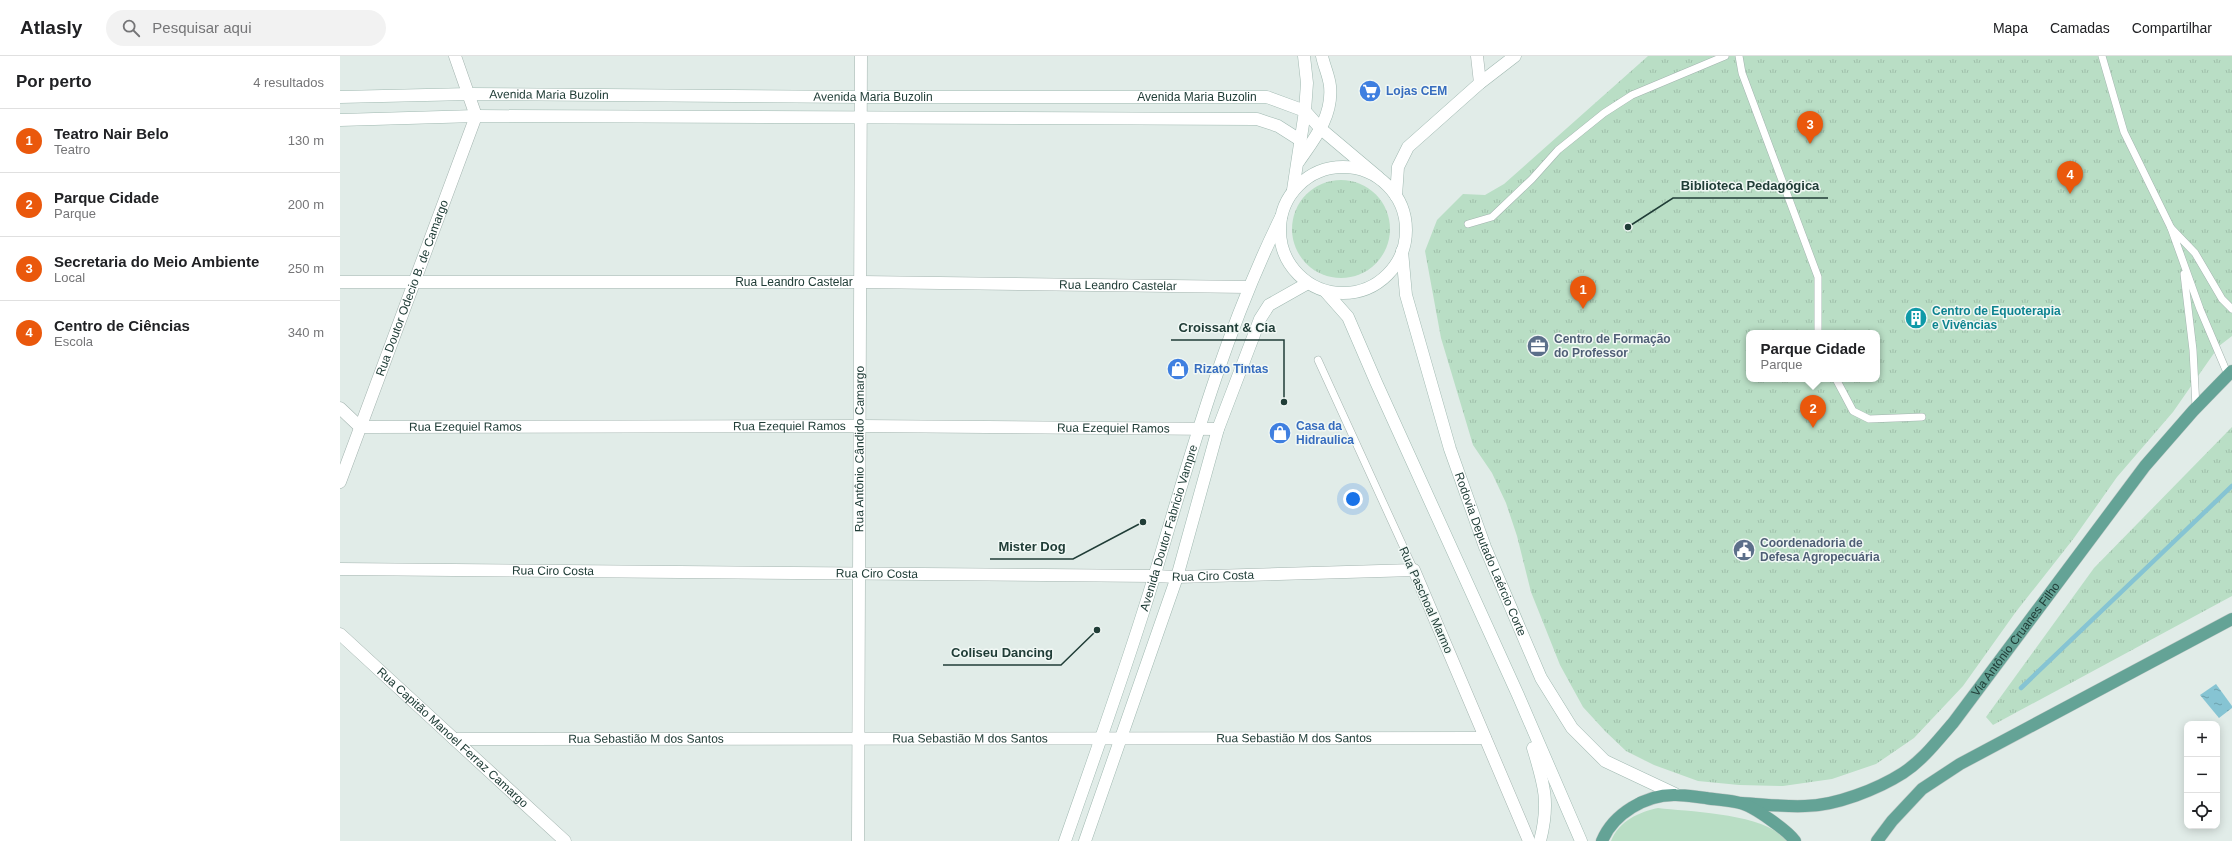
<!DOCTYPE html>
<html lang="pt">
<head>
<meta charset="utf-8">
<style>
	:root { --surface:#fff; --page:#f2f2f2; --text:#202124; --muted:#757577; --line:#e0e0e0; --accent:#ea580c }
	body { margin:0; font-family:Arial,sans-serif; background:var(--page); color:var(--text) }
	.controls { position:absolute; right:12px; bottom:12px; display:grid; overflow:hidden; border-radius:8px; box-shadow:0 2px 10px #0003 }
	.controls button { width:36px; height:36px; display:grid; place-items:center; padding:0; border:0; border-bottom:1px solid var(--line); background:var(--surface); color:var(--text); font:20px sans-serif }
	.you { position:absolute; left:1013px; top:443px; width:14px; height:14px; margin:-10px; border:3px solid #fff; border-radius:50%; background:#1a73e8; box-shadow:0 0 0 6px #1a73e833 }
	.badge { display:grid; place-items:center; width:26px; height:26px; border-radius:50%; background:var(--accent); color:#fff; font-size:13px; font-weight:700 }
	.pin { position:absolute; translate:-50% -33px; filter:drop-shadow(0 1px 2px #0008) }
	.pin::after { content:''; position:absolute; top:21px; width:14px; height:12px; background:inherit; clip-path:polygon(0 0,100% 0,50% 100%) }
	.popup { position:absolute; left:1406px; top:274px; width:134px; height:52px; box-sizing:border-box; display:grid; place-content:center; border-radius:8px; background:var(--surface); filter:drop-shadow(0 1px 3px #0005); font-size:13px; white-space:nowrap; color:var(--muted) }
	.popup b { font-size:15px; color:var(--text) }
	.popup::after { content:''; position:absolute; left:50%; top:100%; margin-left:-8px; border:8px solid transparent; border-top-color:var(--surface) }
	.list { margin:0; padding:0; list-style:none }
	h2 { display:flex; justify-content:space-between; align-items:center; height:52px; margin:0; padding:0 16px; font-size:17px }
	h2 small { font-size:13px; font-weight:400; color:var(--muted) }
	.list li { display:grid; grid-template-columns:26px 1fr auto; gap:12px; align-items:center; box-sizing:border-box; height:64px; padding:0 16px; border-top:1px solid var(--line) }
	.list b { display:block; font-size:15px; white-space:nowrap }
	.list p { margin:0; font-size:13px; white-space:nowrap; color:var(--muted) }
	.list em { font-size:13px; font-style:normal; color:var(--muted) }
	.icon { flex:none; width:22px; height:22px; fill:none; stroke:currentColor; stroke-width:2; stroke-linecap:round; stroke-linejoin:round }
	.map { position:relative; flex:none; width:1892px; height:785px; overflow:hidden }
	header { display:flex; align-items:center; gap:24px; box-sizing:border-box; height:56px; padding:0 20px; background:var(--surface); border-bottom:1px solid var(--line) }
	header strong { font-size:19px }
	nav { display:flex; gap:22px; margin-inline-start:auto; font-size:14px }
	.search { width:280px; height:36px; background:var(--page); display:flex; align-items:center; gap:10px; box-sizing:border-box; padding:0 14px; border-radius:22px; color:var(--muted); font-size:15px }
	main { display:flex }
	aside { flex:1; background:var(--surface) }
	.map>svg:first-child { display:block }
	.grass { fill:#b9dec5 }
	.park { fill:url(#park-tufts); fill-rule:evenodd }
	.water { fill:url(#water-ripples) }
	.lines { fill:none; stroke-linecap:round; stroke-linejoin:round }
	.stream { stroke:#86c4d3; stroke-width:4.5 }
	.service-casing { stroke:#a3b4af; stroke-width:8 }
	.minor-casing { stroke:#a3b4af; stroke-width:13 }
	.tertiary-casing { stroke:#a3b4af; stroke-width:13 }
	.secondary-casing { stroke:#9fb8b0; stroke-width:13 }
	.primary-casing { stroke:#c1c9c7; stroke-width:13 }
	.service { stroke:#fff; stroke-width:7 }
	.minor { stroke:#fff; stroke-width:12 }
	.tertiary { stroke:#fff; stroke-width:12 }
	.secondary { stroke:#fff; stroke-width:12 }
	.primary { stroke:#64a396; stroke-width:12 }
	.labels { text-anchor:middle; stroke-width:3; stroke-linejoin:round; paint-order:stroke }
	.shop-label { font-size:12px; font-weight:bold; fill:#366cbe; stroke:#f1f8f5; text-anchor:start }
	.street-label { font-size:12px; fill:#203d37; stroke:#f1f8f5 }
	.culture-label { font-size:12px; font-weight:bold; fill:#0d838f; stroke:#f1f8f5; text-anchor:start }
	.service-label { font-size:12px; font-weight:bold; fill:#4e5e75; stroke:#f1f8f5; text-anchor:start }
	.leader { fill:none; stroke:#203d37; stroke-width:1.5 }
	.callout-dot { fill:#203d37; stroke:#f1f8f5; stroke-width:1.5 }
	.callout-label { font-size:13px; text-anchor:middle; font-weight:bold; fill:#203d37; stroke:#f1f8f5; stroke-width:3; stroke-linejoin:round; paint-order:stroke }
</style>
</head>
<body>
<header>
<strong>Atlasly</strong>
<div class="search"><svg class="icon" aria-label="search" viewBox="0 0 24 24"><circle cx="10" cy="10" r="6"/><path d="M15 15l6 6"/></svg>Pesquisar aqui</div>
<nav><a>Mapa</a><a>Camadas</a><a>Compartilhar</a></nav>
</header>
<main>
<aside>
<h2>Por perto<small>4 resultados</small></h2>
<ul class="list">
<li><span class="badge">1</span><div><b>Teatro Nair Belo</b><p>Teatro</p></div><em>130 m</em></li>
<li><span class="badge">2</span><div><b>Parque Cidade</b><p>Parque</p></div><em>200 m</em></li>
<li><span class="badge">3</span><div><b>Secretaria do Meio Ambiente</b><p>Local</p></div><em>250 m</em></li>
<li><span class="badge">4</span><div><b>Centro de Ciências</b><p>Escola</p></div><em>340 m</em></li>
</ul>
</aside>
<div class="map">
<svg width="1892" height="785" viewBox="0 0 1892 785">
	<defs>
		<pattern id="park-tufts" width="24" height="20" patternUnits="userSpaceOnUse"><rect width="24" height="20" fill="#b9dec5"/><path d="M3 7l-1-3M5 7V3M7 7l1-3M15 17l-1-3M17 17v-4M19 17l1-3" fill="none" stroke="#9fbfaa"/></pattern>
		<pattern id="water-ripples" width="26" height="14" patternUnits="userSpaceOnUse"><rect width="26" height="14" fill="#86c4d3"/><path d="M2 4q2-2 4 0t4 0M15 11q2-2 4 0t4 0" fill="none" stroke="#6da0ac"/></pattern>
	</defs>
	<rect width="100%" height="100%" fill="#e1ece8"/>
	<path class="grass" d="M1318 752C1350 756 1426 757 1447 785H1271C1279 765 1299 756 1318 752Z"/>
	<g class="park">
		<path d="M1308 0H1892V280L1879 290 1833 356 1777 421 1734 482 1675 557 1623 630 1574 682 1536 708 1492 723 1443 730 1399 729 1358 725 1314 709 1286 695 1265 675 1243 651 1220 609 1191 536 1177 480 1166 447 1152 417 1133 389 1101 282 1085 195 1097 164 1123 138 1145 139 1164 128ZM1409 277H1537V323H1409Z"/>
		<circle cx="1001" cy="173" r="49"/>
		<polygon points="1892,371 1892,540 1653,669 1646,661 1754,512"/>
	</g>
	<polygon class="water" points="1876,628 1892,650 1892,652 1879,662 1860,639"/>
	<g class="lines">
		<polyline class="stream" points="1681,632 1892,430"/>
		<g class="service-casing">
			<g id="service">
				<polyline points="1399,0 1402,17 1478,221 1478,277"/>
				<polyline points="1762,0 1784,76 1831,172"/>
				<polyline points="1128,168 1152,161 1192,123 1218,94 1264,57 1292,39 1385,0"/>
				<polyline points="1844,218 1853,294 1856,351"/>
				<polyline points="978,304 1074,514"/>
				<polyline points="1888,319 1860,253 1831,172 1855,197 1882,243 1892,253"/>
				<polyline points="1496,323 1513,355 1529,363 1582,361"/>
			</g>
		</g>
		<g class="minor-casing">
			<g id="minor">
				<polyline points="1137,0 1140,27"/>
				<path id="s1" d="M0 226H522L908 231"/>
				<path id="s2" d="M0 352 20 371 521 370 878 373"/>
				<path id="s3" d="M0 513 814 520"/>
				<path id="s4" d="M114 683 1145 682"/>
				<path id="s5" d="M518 785 521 0"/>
			</g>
		</g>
		<g class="tertiary-casing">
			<g id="tertiary">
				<path id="s6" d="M0 426 136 60 115 0"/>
				<path id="s7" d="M814 520 837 521 1074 514 1189 785"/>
				<path id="s8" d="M0 578 225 785"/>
			</g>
		</g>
		<g class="secondary-casing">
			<g id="secondary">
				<path id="s9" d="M0 41 129 38 521 41H927L965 55 981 73 1038 121"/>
				<polyline points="0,64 136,60 917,63 938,70 960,84"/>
				<path d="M959 105C975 82 993 60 990 30 989 20 984 10 982 0"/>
				<circle cx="1003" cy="174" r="63"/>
				<polyline points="953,134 965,55 967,27 964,0"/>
				<polyline points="1056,140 1058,111 1068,91 1140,27 1175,0"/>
				<path id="s10" d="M1062 195 1066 239 1110 393 1145 491 1201 622 1232 672 1265 705 1335 738"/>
				<polyline points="985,235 1008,261 1036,326 1178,639 1241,785"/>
				<path d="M1193 692C1204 728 1210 747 1200 785"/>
				<path id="s11" d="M725 785C756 696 788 608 815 518 851 397 885 275 941 161"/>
				<polyline points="745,785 837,521 878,373 920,263 929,249 968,227"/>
			</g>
		</g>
		<g class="primary-casing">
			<g id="primary">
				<path id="s12" d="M1401 747C1422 748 1444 751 1465 750 1495 750 1538 733 1563 717 1583 704 1598 684 1613 667L1805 410 1853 355 1892 315"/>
				<path d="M1262 785C1273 758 1306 738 1336 739 1346 739 1356 741 1366 742 1377 744 1389 744 1400 747 1413 750 1447 774 1455 785"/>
				<polyline points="1537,785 1552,765 1582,733 1620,708 1892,563"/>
			</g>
		</g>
		<use href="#service" class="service"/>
		<use href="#minor" class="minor"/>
		<use href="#tertiary" class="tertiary"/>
		<use href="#secondary" class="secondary"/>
		<use href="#primary" class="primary"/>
	</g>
	<defs>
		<g id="supermarket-disc" transform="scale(1.15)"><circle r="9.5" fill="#3f7fe0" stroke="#f1f8f5"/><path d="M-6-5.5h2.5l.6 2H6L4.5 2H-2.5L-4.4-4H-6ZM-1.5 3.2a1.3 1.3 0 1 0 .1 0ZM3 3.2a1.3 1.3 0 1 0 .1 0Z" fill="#fff"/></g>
		<g id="building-disc" transform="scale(1.15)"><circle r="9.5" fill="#0f9aa8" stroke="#f1f8f5"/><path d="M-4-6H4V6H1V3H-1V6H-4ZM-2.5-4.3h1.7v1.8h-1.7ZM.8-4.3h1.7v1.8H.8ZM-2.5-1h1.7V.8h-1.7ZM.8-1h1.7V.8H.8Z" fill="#fff"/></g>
		<g id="office-disc" transform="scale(1.15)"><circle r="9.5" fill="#5c6f8a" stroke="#f1f8f5"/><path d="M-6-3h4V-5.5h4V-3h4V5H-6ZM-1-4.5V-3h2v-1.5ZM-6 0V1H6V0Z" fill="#fff"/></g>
		<g id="shop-disc" transform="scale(1.15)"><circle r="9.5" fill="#3f7fe0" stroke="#f1f8f5"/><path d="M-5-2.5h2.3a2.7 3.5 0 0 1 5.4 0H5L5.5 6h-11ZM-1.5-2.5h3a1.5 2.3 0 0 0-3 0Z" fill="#fff"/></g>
		<g id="civic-disc" transform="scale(1.15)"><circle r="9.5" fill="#5c6f8a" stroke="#f1f8f5"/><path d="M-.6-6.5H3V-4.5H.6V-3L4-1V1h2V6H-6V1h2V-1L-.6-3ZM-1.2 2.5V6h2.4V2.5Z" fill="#fff"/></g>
	</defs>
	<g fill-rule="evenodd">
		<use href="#supermarket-disc" x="1030" y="35"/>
		<use href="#building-disc" x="1576" y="262"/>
		<use href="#office-disc" x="1198" y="290"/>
		<use href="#shop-disc" x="838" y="313"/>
		<use href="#shop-disc" x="940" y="377"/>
		<use href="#civic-disc" x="1404" y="494"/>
	</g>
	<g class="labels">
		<g class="shop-label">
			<text x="1046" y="39">Lojas CEM</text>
			<text x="854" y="317">Rizato Tintas</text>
			<text x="956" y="374">Casa da<tspan x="956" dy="14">Hidraulica</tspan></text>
		</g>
		<g class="street-label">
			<text dy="4" stroke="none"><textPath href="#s9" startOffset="209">Avenida Maria Buzolin</textPath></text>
			<text dy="4" stroke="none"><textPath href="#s9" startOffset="533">Avenida Maria Buzolin</textPath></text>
			<text dy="4" stroke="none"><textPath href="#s9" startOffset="857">Avenida Maria Buzolin</textPath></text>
			<text dy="4" stroke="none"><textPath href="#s1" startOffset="454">Rua Leandro Castelar</textPath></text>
			<text dy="4" stroke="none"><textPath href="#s1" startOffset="778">Rua Leandro Castelar</textPath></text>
			<text dy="4" stroke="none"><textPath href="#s6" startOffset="207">Rua Doutor Odecio B. de Camargo</textPath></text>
			<text dy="4" stroke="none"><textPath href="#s2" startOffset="457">Rua Ezequiel Ramos</textPath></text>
			<text dy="4" stroke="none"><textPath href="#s2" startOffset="133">Rua Ezequiel Ramos</textPath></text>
			<text dy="4" stroke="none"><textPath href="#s2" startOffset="781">Rua Ezequiel Ramos</textPath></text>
			<text dy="4" stroke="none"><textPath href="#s5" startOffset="392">Rua Antônio Cândido Camargo</textPath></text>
			<text dy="4" stroke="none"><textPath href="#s11" startOffset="330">Avenida Doutor Fabricio Vampre</textPath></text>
			<text dy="4" stroke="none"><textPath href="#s10" startOffset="317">Rodovia Deputado Laércio Corte</textPath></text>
			<text dy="4" stroke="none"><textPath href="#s3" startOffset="213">Rua Ciro Costa</textPath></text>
			<text dy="4" stroke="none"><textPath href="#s3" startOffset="537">Rua Ciro Costa</textPath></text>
			<text dy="4" stroke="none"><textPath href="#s7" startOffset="59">Rua Ciro Costa</textPath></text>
			<text transform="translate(1086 544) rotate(66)" y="4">Rua Paschoal Marmo</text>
			<text dy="4" stroke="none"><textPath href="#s12" startOffset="344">Via Antônio Cruanes Filho</textPath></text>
			<text dy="4" stroke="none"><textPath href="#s8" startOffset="153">Rua Capitão Manoel Ferraz Camargo</textPath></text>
			<text dy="4" stroke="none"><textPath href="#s4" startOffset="516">Rua Sebastião M dos Santos</textPath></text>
			<text dy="4" stroke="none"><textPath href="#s4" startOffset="840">Rua Sebastião M dos Santos</textPath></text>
			<text dy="4" stroke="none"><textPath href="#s4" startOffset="192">Rua Sebastião M dos Santos</textPath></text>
		</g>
		<g class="culture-label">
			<text x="1592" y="259">Centro de Equoterapia<tspan x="1592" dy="14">e Vivências</tspan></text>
		</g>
		<g class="service-label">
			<text x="1214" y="287">Centro de Formação<tspan x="1214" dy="14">do Professor</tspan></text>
			<text x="1420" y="491">Coordenadoria de<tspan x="1420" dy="14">Defesa Agropecuária</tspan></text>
		</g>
	</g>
	<path class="leader" d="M1288 171L1333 142H1488M944 346L944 284H831M803 466L733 503H650M757 574L721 609H603"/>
	<g class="callout-dot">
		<circle cx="1288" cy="171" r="4"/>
		<circle cx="944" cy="346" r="4"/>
		<circle cx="803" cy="466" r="4"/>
		<circle cx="757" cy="574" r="4"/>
	</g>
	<g class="callout-label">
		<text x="1410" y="134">Biblioteca Pedagógica</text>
		<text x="887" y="276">Croissant &amp; Cia</text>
		<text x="692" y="495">Mister Dog</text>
		<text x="662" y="601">Coliseu Dancing</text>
	</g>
</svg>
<div class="controls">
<button>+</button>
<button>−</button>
<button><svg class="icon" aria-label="locate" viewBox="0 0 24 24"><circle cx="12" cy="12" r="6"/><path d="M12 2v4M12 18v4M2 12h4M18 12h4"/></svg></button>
</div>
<div class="you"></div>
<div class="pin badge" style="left:1243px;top:253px">1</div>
<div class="pin badge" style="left:1473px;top:372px">2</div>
<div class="popup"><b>Parque Cidade</b>Parque</div>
<div class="pin badge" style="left:1470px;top:88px">3</div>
<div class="pin badge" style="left:1730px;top:138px">4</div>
</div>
</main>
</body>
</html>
